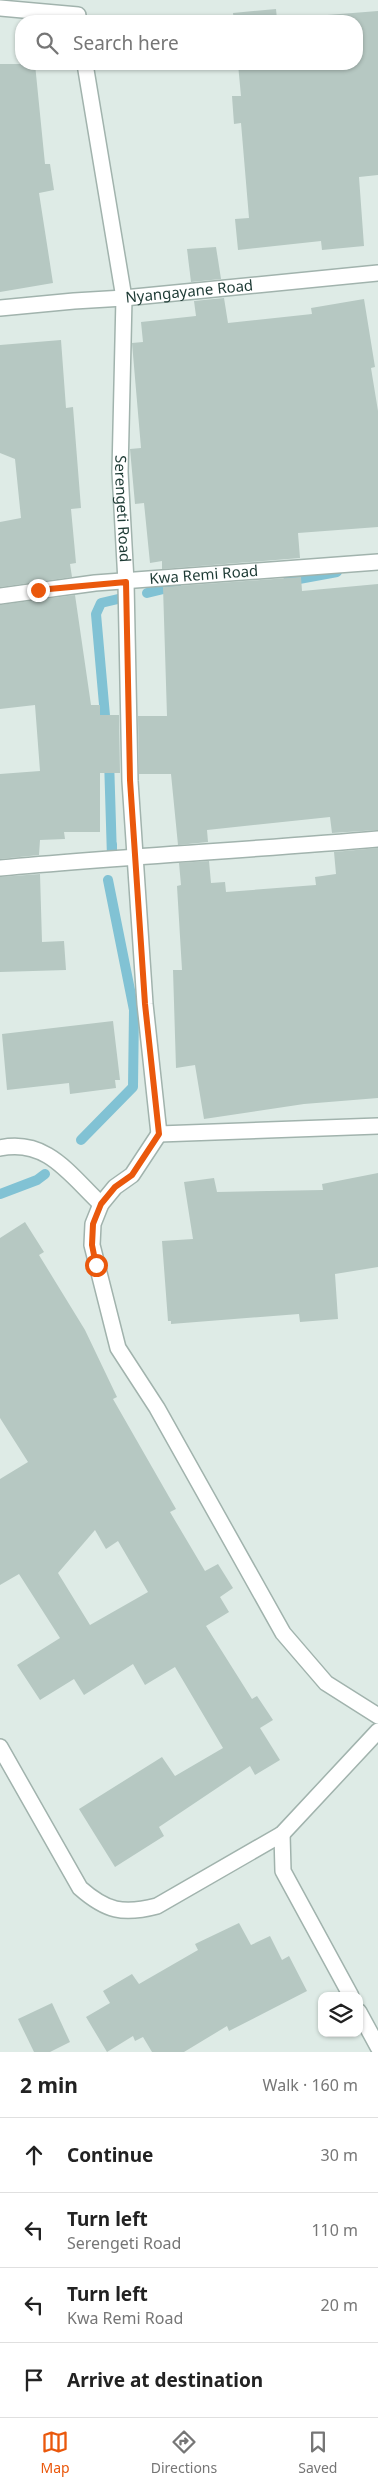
<!DOCTYPE html>
<html lang="en">
<head>
<meta charset="utf-8">
<style>
	:root { --surface:#fff; --page:#f2f2f2; --text:#222; --muted:#767676; --line:#e0e0e0; --accent:#ea580c }
	body { margin:0; font-family:"Noto Sans",sans-serif; background:var(--page); color:var(--text) }
	.controls { position:absolute; right:15px; bottom:15px; display:grid; overflow:hidden; border-radius:10px; box-shadow:0 1px 4px #0004 }
	.controls button { width:45px; height:45px; display:grid; place-items:center; padding:0; border:0; border-bottom:1px solid var(--line); background:var(--surface); color:var(--text); font:25px sans-serif }
	.stop { position:absolute; width:15px; height:15px; margin:-11px; border:4px solid #ea580c; border-radius:50%; background:#fff }
	.stop.end { background:#ea580c; border-color:#fff; box-shadow:0 1px 5px #0008 }
	.list { margin:0; padding:0; list-style:none }
	h2 { display:flex; justify-content:space-between; align-items:center; height:65px; margin:0; padding:0 20px; font-size:21px }
	h2 small { font-size:16px; font-weight:400; color:var(--muted) }
	.list li { display:grid; grid-template-columns:32px 1fr auto; gap:15px; align-items:center; box-sizing:border-box; height:75px; padding:0 20px; border-top:1px solid var(--line) }
	.list b { display:block; font-size:19px; white-space:nowrap }
	.list p { margin:0; font-size:16px; white-space:nowrap; color:var(--muted) }
	.list em { font-size:16px; font-style:normal; color:var(--muted) }
	.icon { flex:none; width:28px; height:28px; fill:none; stroke:currentColor; stroke-width:2; stroke-linecap:round; stroke-linejoin:round }
	.map { position:relative; flex:none; width:378px; height:2052px; overflow:hidden }
	.search { position:absolute; background:var(--surface); box-shadow:0 1px 4px #0004; left:15px; right:15px; top:15px; height:55px; display:flex; align-items:center; gap:12px; box-sizing:border-box; padding:0 18px; border-radius:20px; color:var(--muted); font-size:19px }
	.sheet { height:365px; background:var(--surface) }
	nav { display:flex; justify-content:space-around; align-items:center; box-sizing:border-box; height:70px; border-top:1px solid var(--line); background:var(--surface); font-size:14px; color:var(--muted) }
	nav a { display:grid; justify-items:center; gap:2px }
	nav .on { color:var(--accent) }
	.map>svg:first-child { display:block }
	.lines { fill:none; stroke-linecap:round; stroke-linejoin:round }
	.stream { stroke:#81c2d4; stroke-width:10 }
	.building { fill:#b6c8c2; fill-rule:evenodd }
	.minor-casing { stroke:#a1b3ad; stroke-width:18 }
	.minor { stroke:#fff; stroke-width:15 }
	.route { stroke:#ea580c; stroke-width:6 }
	.labels { text-anchor:middle; stroke-width:4; stroke-linejoin:round; paint-order:stroke }
	.street-label { font-size:15px; fill:#1e3b35; stroke:#eef7f3 }
</style>
</head>
<body>
<div class="map">
<svg width="378" height="2052" viewBox="0 0 378 2052">
	<rect width="100%" height="100%" fill="#deebe6"/>
	<g class="lines">
		<g class="stream">
			<polyline points="288,581 337,572"/>
			<polyline points="147,593 176,586"/>
			<polyline points="106,727 96,614 101,603 118,599"/>
			<polyline points="109,759 112,857 112,844"/>
			<polyline points="81,1140 133,1087 134,1010 108,880"/>
			<polyline points="0,1194 37,1180 45,1174"/>
		</g>
	</g>
	<g class="building">
		<polygon points="276,9 277,19 378,11 378,175 359,177 364,246 322,250 321,241 238,250 235,219 249,218 241,123 234,124 232,96 241,96 238,64 357,64 357,21 234,21 233,13"/>
		<polygon points="0,64 35,64 45,164 50,164 54,190 39,193 53,283 0,292"/>
		<polygon points="216,247 221,279 191,282 187,249"/>
		<polygon points="224,298 228,323 312,314 311,308 364,299 375,367 371,368 378,411 378,527 298,533 300,558 162,569 162,561 150,563 144,503 135,504 130,449 141,448 132,343 143,342 141,322 196,316 194,301"/>
		<polygon points="61,340 66,408 73,407 81,508 71,509 76,563 70,564 72,577 0,587 0,522 21,518 15,459 0,453 0,345"/>
		<polygon points="301,577 302,591 378,584 378,830 332,833 330,817 207,830 208,842 178,845 171,774 139,774 138,716 167,716 163,587"/>
		<polygon points="75,595 91,705 100,705 100,715 119,715 120,773 100,773 100,832 64,832 65,839 40,840 39,855 0,859 0,774 40,771 35,705 0,709 0,605"/>
		<polygon points="378,848 378,1098 304,1104 204,1119 195,1065 176,1068 173,970 182,970 177,886 181,885 179,863 209,861 211,883 225,882 226,892 316,885 315,877 336,874 334,852"/>
		<polygon points="40,874 42,942 64,941 66,970 0,972 0,877"/>
		<polygon points="113,1021 120,1080 115,1080 116,1088 70,1094 69,1083 7,1090 2,1034"/>
		<polygon points="378,1173 378,1267 335,1274 338,1319 300,1322 299,1314 171,1324 171,1321 168,1321 162,1241 193,1239 184,1182 214,1178 217,1192 323,1190 322,1184"/>
		<path d="M25 1222 44 1252 39 1255 85 1330 117 1397 113 1399 176 1509 170 1512 205 1571 218 1564 233 1588 220 1597 229 1612 206 1626 252 1699 257 1696 273 1720 260 1728 280 1760 255 1775 250 1766 159 1827 164 1836 115 1867 79 1809 162 1757 175 1776 223 1748 175 1667 145 1685 133 1664 84 1695 74 1679 40 1700 17 1665 60 1638 19 1574 0 1585V1479L28 1462 0 1418V1238ZM95 1530 106 1549 118 1541 148 1592 90 1625 58 1573Z"/>
		<polygon points="239,1923 251,1945 270,1936 282,1960 289,1956 307,1991 229,2031 227,2026 184,2052 152,2052 143,2037 135,2041 133,2036 107,2052 86,2017 110,2003 103,1991 132,1974 139,1984 198,1950 195,1944"/>
		<polygon points="52,2003 70,2042 50,2052 34,2052 18,2019"/>
	</g>
	<g class="lines">
		<g class="minor-casing">
			<g id="minor">
				<polyline points="0,8 78,15"/>
				<path id="s1" d="M85 64 124 298 120 472 126 582 130 781 145 1004 159 1134"/>
				<path id="s2" d="M0 308 74 301 124 298 378 273"/>
				<path id="s3" d="M0 596 95 583 378 562"/>
				<path d="M0 868C126 856 252 850 378 839"/>
				<polyline points="159,1134 132,1175 115,1187 101,1204 93,1224 92,1245 118,1348 157,1408 283,1633 326,1683 378,1716"/>
				<polyline points="159,1134 378,1126"/>
				<path d="M0 1148C47 1138 70 1175 101 1204"/>
				<path d="M0 1747 80 1888C106 1911 123 1915 157 1906L282 1834 378 1731"/>
				<polyline points="282,1834 283,1871 351,1996"/>
				<polyline points="359,2012 378,2047"/>
			</g>
		</g>
		<use href="#minor" class="minor"/>
	</g>
	<g class="lines">
		<polyline class="route" points="38,590 126,582 130,780 145,1004 159,1134 132,1175 115,1187 101,1204 93,1224 92,1245 96,1265"/>
	</g>
	<g class="labels">
		<g class="street-label">
			<text dy="5" stroke="none"><textPath href="#s2" startOffset="190">Nyangayane Road</textPath></text>
			<text dy="5" stroke="none"><textPath href="#s1" startOffset="448">Serengeti Road</textPath></text>
			<text dy="5" stroke="none"><textPath href="#s3" startOffset="205">Kwa Remi Road</textPath></text>
		</g>
	</g>
</svg>
<div class="controls">
<button><svg class="icon" aria-label="layers" viewBox="0 0 24 24"><path d="M12 4l9 5-9 5-9-5zM3 14l9 5 9-5"/></svg></button>
</div>
<div class="stop" style="left:96px;top:1265px"></div>
<div class="stop end" style="left:38px;top:590px"></div>
<div class="search"><svg class="icon" aria-label="search" viewBox="0 0 24 24"><circle cx="10" cy="10" r="6"/><path d="M15 15l6 6"/></svg>Search here</div>
</div>
<section class="sheet">
<h2>2 min<small>Walk · 160 m</small></h2>
<ul class="list">
<li><svg class="icon" aria-label="ahead" viewBox="0 0 24 24"><path d="M12 20V5M6 11l6-6 6 6"/></svg><div><b>Continue</b></div><em>30 m</em></li>
<li><svg class="icon" aria-label="left" viewBox="0 0 24 24"><path d="M17 20v-9H6M10 6l-5 5 5 5"/></svg><div><b>Turn left</b><p>Serengeti Road</p></div><em>110 m</em></li>
<li><svg class="icon" aria-label="left" viewBox="0 0 24 24"><path d="M17 20v-9H6M10 6l-5 5 5 5"/></svg><div><b>Turn left</b><p>Kwa Remi Road</p></div><em>20 m</em></li>
<li><svg class="icon" aria-label="arrive" viewBox="0 0 24 24"><path d="M6 21V4h12l-3 4 3 4H6"/></svg><div><b>Arrive at destination</b></div></li>
</ul>
</section>
<nav>
<a class="on"><svg class="icon" aria-label="map" viewBox="0 0 24 24"><path d="M3 6l6-2 6 2 6-2v14l-6 2-6-2-6 2zM9 4v14M15 6v14"/></svg>Map</a>
<a><svg class="icon" aria-label="directions" viewBox="0 0 24 24"><path d="M12 3l9 9-9 9-9-9zM9 14v-3h6M13 9l2 2-2 2"/></svg>Directions</a>
<a><svg class="icon" aria-label="saved" viewBox="0 0 24 24"><path d="M7 4h10v16l-5-4-5 4z"/></svg>Saved</a>
</nav>
</body>
</html>
